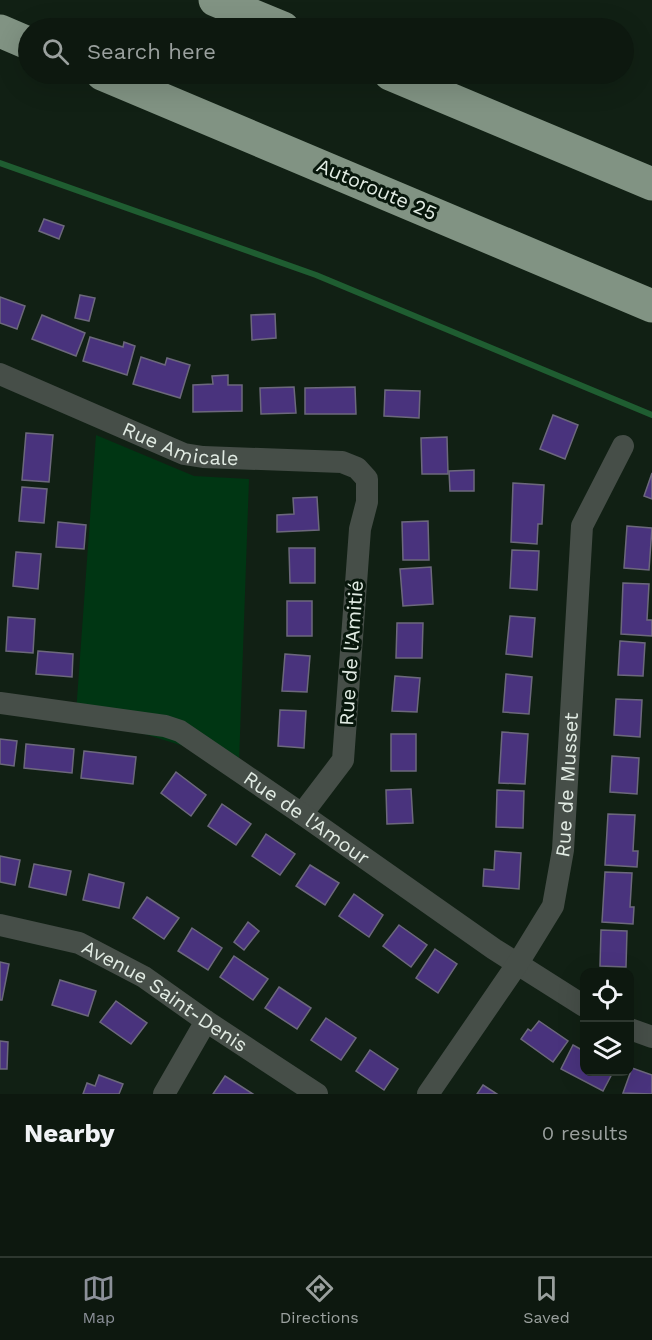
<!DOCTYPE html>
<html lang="en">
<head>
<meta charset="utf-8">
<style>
	:root { --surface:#0d180f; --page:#1b251d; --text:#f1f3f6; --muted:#9aa09e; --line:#2d372f; --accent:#8c9099 }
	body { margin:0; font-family:"Work Sans",sans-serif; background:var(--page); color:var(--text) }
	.controls { position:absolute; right:18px; bottom:18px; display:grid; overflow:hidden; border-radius:12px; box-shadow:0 6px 24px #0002 }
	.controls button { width:54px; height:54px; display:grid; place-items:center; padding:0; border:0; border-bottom:2px solid var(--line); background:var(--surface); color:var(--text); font:30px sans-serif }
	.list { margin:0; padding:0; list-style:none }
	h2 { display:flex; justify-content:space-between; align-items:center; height:78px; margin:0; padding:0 24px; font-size:26px }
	h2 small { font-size:20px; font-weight:400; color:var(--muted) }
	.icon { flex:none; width:33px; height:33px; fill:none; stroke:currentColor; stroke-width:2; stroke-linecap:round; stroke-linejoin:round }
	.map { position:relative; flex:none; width:652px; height:1094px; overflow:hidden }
	.search { position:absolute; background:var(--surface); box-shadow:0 6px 24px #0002; left:18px; right:18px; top:18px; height:66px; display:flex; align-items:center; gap:15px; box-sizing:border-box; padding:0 21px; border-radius:33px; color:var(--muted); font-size:22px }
	.sheet { height:162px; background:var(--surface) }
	nav { display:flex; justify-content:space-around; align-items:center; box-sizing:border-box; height:84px; border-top:2px solid var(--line); background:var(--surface); font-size:16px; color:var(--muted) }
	nav a { display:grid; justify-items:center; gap:3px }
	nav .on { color:var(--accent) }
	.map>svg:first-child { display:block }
	.green { fill:#003613 }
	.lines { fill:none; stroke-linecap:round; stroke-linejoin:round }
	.stream { stroke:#1f5d31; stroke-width:6 }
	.building { fill:#49337d; stroke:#6c687c; stroke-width:1.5 }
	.minor { stroke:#464e48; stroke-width:22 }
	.motorway { stroke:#819383; stroke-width:33 }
	.labels { text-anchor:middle; stroke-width:6; stroke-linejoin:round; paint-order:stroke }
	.street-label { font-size:20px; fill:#e1ebe3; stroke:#08170c }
</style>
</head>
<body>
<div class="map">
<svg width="652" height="1094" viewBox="0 0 652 1094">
	<rect width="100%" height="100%" fill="#112014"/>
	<polygon class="green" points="96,435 194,476 249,479 239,763 76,713"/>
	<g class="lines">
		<polyline class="stream" points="0,163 316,275 652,415"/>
	</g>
	<g class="building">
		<polygon points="44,219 64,226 59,239 39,231"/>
		<polygon points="80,295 95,298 89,321 75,318"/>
		<polygon points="0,297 25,306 17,329 0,323"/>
		<polygon points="275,314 276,338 252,340 251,315"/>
		<polygon points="42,315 85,333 76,356 32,339"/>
		<polygon points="90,337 123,347 124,342 135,346 127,375 83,361"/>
		<polygon points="141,357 165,365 167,358 190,365 180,398 133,384"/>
		<polygon points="228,375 228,385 242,385 242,411 193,412 193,385 213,384 212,376"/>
		<polygon points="294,387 296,413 261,414 260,388"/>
		<polygon points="355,387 356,414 305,414 305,388"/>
		<polygon points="385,390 420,391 419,418 384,416"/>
		<polygon points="553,415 578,425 565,459 540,449"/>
		<polygon points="26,433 53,435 49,482 22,480"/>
		<polygon points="447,437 448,474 422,474 421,438"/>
		<polygon points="474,470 474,491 450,491 449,471"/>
		<polygon points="652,473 652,499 644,496"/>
		<polygon points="513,483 544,485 542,524 538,524 537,544 511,542"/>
		<polygon points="22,487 47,489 44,523 19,521"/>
		<polygon points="317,497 319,530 277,532 277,515 294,514 293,498"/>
		<polygon points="428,521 429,560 403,560 402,522"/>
		<polygon points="58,522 86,525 84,549 56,547"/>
		<polygon points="627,526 652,528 649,570 624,568"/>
		<polygon points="289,548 315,548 315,583 290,583"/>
		<polygon points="512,550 539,551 537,590 510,588"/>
		<polygon points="16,552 41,554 38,589 13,586"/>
		<polygon points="431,567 433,604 403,606 400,569"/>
		<polygon points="623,583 649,584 647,620 652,620 652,636 621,634"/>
		<rect x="287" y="601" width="25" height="35"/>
		<polygon points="510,616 535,618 532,657 506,654"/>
		<polygon points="8,617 35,619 33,653 6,651"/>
		<polygon points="397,623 423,623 422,658 396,658"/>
		<polygon points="620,641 645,643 643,676 618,675"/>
		<polygon points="38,651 73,654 72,677 36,674"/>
		<polygon points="285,654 310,656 307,692 282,691"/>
		<polygon points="506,674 532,677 529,714 503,712"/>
		<polygon points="395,676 420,678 417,712 392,711"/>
		<polygon points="616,699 642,700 640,737 614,735"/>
		<polygon points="280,710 306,711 304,748 278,746"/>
		<polygon points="502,732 528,734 525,784 499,783"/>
		<rect x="391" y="734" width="25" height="37"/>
		<polygon points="0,739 17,741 14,766 0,764"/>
		<polygon points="26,744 74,749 72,773 24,768"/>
		<polygon points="84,751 136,757 133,784 81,778"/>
		<polygon points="612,756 639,758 637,794 610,792"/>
		<polygon points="176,772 206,795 191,816 161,793"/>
		<polygon points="411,789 413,823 387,824 386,790"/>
		<polygon points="497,790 524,791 523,828 496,827"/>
		<polygon points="222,804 251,824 236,845 208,826"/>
		<polygon points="608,814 635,815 633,851 638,851 637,867 605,865"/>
		<polygon points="266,834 295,854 280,875 252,856"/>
		<polygon points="495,851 521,853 519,889 483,886 484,869 494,870"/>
		<polygon points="0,856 20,860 15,885 0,882"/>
		<polygon points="34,864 71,871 66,895 29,887"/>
		<polygon points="310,865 339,883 325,905 296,886"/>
		<polygon points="605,872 632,873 630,907 634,907 633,924 602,922"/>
		<polygon points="89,874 124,883 119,908 83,900"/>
		<polygon points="354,894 383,915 369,937 339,916"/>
		<polygon points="147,897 179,918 164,939 133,918"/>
		<polygon points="248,922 259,931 244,950 234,942"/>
		<polygon points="399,925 427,945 411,967 383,946"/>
		<polygon points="192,928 222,948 208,970 178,951"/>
		<polygon points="601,930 627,931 626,967 600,966"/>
		<polygon points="435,949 457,964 438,993 416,978"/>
		<polygon points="234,956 268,979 253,1000 220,977"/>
		<polygon points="0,962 9,964 2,1000 0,1000"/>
		<polygon points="60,980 96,991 88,1016 52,1005"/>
		<polygon points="279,987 311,1008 297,1029 265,1008"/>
		<polygon points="116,1001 147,1023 131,1044 100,1022"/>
		<polygon points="326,1018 356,1038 341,1060 311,1040"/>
		<polygon points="539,1021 568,1041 553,1062 521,1039 528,1029 531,1031"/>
		<polygon points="0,1041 8,1042 7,1069 0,1069"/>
		<polygon points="573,1045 584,1051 584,1072 613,1072 603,1091 561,1069"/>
		<polygon points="370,1050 398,1069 384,1090 356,1071"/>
		<polygon points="632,1068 652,1075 652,1094 623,1093"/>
		<polygon points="99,1075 123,1084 119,1094 83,1094 87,1083 95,1086"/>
		<polygon points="225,1076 253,1094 213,1094"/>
		<polygon points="483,1085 497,1094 477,1094"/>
	</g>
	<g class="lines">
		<g class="minor">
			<path id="s1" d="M0 374 184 454 203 457 342 462 357 468 367 479V502L360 529 343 760 302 814"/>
			<path id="s2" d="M0 703 165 726 180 731 302 814 494 949 584 1006"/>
			<path id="s3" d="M0 925 79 943 144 977 206 1021 317 1094"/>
			<polyline points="630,1029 652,1037"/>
			<polyline points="164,1094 206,1021"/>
			<path id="s4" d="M428 1094 518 963 553 906 563 850 582 526 623 446"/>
		</g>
		<g class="motorway">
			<polyline points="215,0 283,28"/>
			<polyline points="0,31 28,43"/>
			<polyline points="102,74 652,306"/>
			<polyline points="390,74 652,184"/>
		</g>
	</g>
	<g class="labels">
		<g class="street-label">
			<text transform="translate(377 189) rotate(23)" y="7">Autoroute 25</text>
			<text dy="7" stroke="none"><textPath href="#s1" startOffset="195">Rue Amicale</textPath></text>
			<text transform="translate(351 653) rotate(-86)" y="7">Rue de l'Amitié</text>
			<text dy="7" stroke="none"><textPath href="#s4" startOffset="348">Rue de Musset</textPath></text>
			<text dy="7" stroke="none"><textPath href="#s2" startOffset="336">Rue de l'Amour</textPath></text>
			<text dy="7" stroke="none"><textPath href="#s3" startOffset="182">Avenue Saint-Denis</textPath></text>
		</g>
	</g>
</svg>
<div class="controls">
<button><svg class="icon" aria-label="locate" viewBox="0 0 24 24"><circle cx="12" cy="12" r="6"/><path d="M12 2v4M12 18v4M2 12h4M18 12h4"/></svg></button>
<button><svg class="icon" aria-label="layers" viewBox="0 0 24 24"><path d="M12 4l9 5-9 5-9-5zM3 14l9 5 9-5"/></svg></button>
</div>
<div class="search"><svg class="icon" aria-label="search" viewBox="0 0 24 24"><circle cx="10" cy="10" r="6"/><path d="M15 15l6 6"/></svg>Search here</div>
</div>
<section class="sheet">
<h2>Nearby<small>0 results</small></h2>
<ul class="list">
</ul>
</section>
<nav>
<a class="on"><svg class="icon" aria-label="map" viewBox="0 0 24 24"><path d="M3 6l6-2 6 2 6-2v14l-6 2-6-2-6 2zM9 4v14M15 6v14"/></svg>Map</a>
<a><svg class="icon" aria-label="directions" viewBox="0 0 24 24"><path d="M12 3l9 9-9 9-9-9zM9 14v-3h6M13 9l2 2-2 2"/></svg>Directions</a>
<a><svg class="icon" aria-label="saved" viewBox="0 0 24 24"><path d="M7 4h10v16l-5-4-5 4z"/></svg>Saved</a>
</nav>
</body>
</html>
